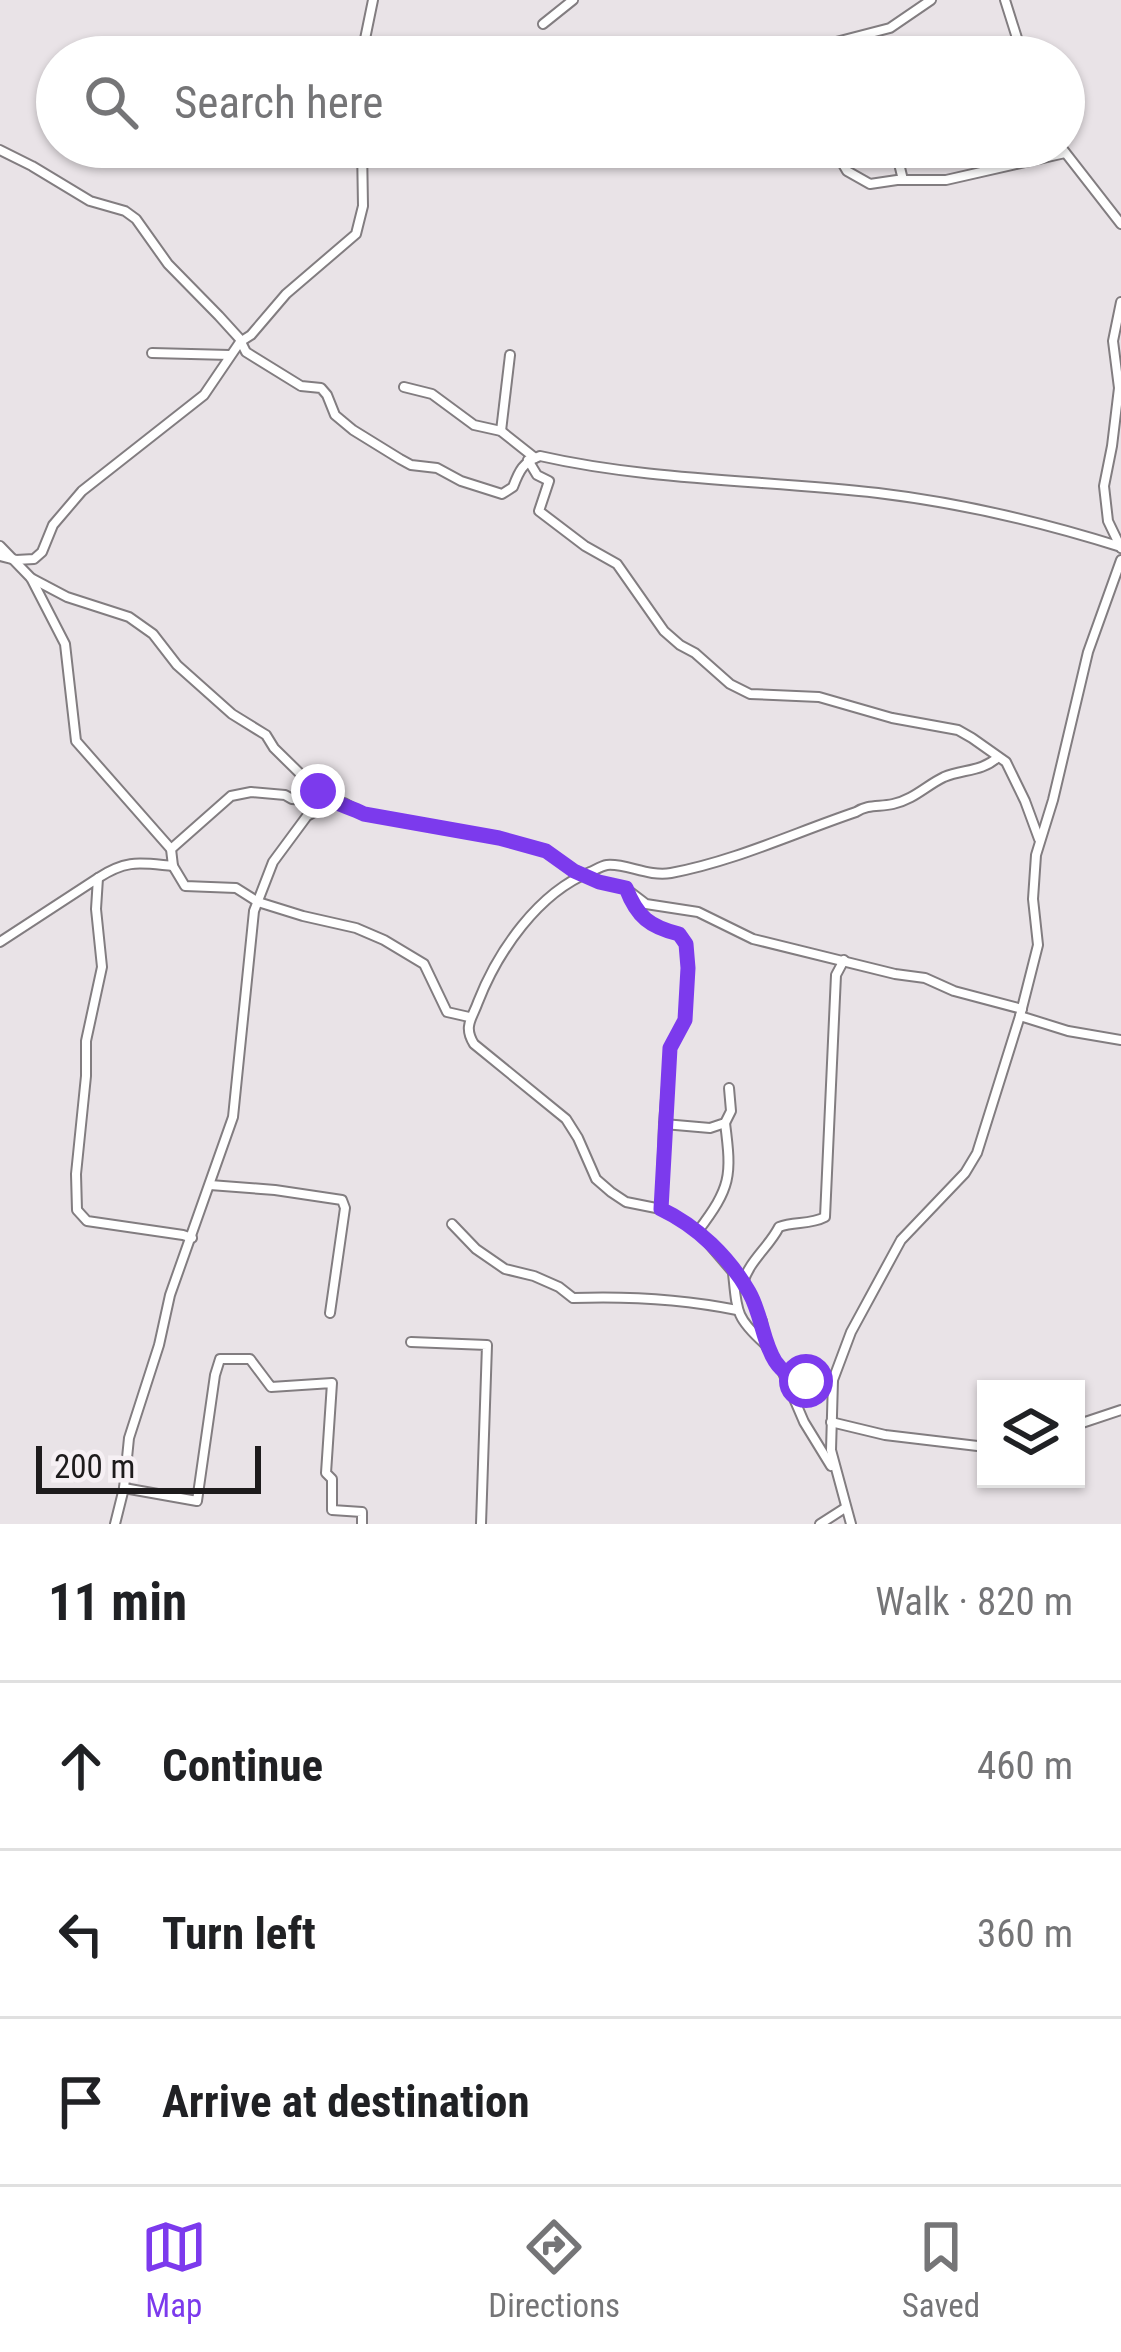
<!DOCTYPE html>
<html lang="en">
<head>
<meta charset="utf-8">
<style>
	:root { --surface:#fff; --page:#f6f6f6; --text:#202124; --muted:#757577; --line:#e0e0e0; --accent:#7c3aed }
	body { margin:0; font-family:"Roboto Condensed",sans-serif; background:var(--page); color:var(--text) }
	.controls { position:absolute; right:36px; bottom:36px; display:grid; overflow:hidden; border-radius:0px; box-shadow:0 3px 9px #0004 }
	.controls button { width:108px; height:108px; display:grid; place-items:center; padding:0; border:0; border-bottom:3px solid var(--line); background:var(--surface); color:var(--text); font:60px sans-serif }
	.scale { position:absolute; left:36px; bottom:30px; width:225px; box-sizing:border-box; padding-left:12px; border:6px solid #1d1b1c; border-top:0; font-size:33px; line-height:42px; white-space:nowrap; color:#1d1b1c; -webkit-text-stroke:9px #f6f0f4; paint-order:stroke }
	.stop { position:absolute; width:36px; height:36px; margin:-27px; border:9px solid #7c3aed; border-radius:50%; background:#fff }
	.stop.end { background:#7c3aed; border-color:#fff; box-shadow:0 3px 12px #0008 }
	.list { margin:0; padding:0; list-style:none }
	h2 { display:flex; justify-content:space-between; align-items:center; height:156px; margin:0; padding:0 48px; font-size:51px }
	h2 small { font-size:39px; font-weight:400; color:var(--muted) }
	.list li { display:grid; grid-template-columns:78px 1fr auto; gap:36px; align-items:center; box-sizing:border-box; height:168px; padding:0 48px; border-top:3px solid var(--line) }
	.list b { display:block; font-size:45px; white-space:nowrap }
	.list em { font-size:39px; font-style:normal; color:var(--muted) }
	.icon { flex:none; width:66px; height:66px; fill:none; stroke:currentColor; stroke-width:2; stroke-linecap:round; stroke-linejoin:round }
	.map { position:relative; flex:none; width:1121px; height:1524px; overflow:hidden }
	.search { position:absolute; background:var(--surface); box-shadow:0 3px 9px #0004; left:36px; right:36px; top:36px; height:132px; display:flex; align-items:center; gap:30px; box-sizing:border-box; padding:0 42px; border-radius:66px; color:var(--muted); font-size:45px }
	.sheet { height:660px; background:var(--surface) }
	nav { display:flex; justify-content:space-around; align-items:center; box-sizing:border-box; height:168px; border-top:3px solid var(--line); background:var(--surface); font-size:33px; color:var(--muted) }
	nav a { display:grid; justify-items:center; gap:6px }
	nav .on { color:var(--accent) }
	.map>svg:first-child { display:block }
	.lines { fill:none; stroke-linecap:round; stroke-linejoin:round }
	.street-casing { stroke:#827d80; stroke-width:12 }
	.street { stroke:#fff; stroke-width:8 }
	.route { stroke:#7c3aed; stroke-width:15 }
</style>
</head>
<body>
<div class="map">
<svg width="1121" height="1524" viewBox="0 0 1121 1524">
	<rect width="100%" height="100%" fill="#e9e3e7"/>
	<g class="lines">
		<g class="street-casing">
			<g id="street">
				<polyline points="1005,0 1023,57"/>
				<polyline points="543,24 573,0"/>
				<polyline points="365,57 365,39 373,0"/>
				<polyline points="832,57 836,42 890,28 931,0"/>
				<polyline points="833,147 847,171 870,184 897,180 946,180 1065,153"/>
				<polyline points="895,147 903,180"/>
				<polyline points="1061,147 1121,224"/>
				<path d="M0 150 32 166 90 201 125 211 136 219 168 264 219 316 239 338 246 352 301 386 321 388 327 395 335 415 353 430 400 459 411 465 437 468 461 481 502 494 513 487C519 471 523 462 540 456 650 481 766 480 878 493 961 503 1042 522 1121 547"/>
				<polyline points="152,353 230,355"/>
				<polyline points="404,387 432,394 474,425 501,431 535,458"/>
				<polyline points="501,431 510,355"/>
				<polyline points="528,460 537,475 549,481 539,511 585,546 617,564 664,631 680,645 695,653 730,684 750,694 819,697 892,718 958,730 972,738 1006,762 1025,801 1039,839"/>
				<path d="M0 546 31 578 65 644 76 741 171 849 173 866C140 863 127 859 98 878"/>
				<polyline points="1121,548 1108,521 1104,486 1112,446 1119,388 1113,341 1121,302"/>
				<polyline points="0,556 16,560 34,559 42,552 53,525 82,491 204,395 240,342 251,335 286,294 356,234 363,206 362,147"/>
				<polyline points="31,578 67,597 129,617 153,634 177,665 232,714 266,735 274,748 330,803"/>
				<polyline points="171,849 231,796 251,792 285,795 292,799 328,802"/>
				<polyline points="173,866 185,886 236,888 258,902 303,916 356,928 384,940 424,964 447,1012 469,1017"/>
				<path d="M627 891C637 917 653 928 679 934L685 944 688 968 685 1020 670 1048 664 1124"/>
				<polyline points="0,942 98,878 96,909 102,967 86,1041 86,1076 76,1174 77,1210 87,1221 183,1235 192,1238"/>
				<polyline points="1020,1016 1068,1031 1121,1040"/>
				<polyline points="210,1185 275,1190 342,1200 345,1208 330,1313"/>
				<polyline points="661,1209 664,1124 710,1128 725,1123 731,1111 729,1088"/>
				<path d="M452 1224 476 1249 505 1269 534 1276 559 1287 573 1298C629 1296 682 1299 737 1310"/>
				<path d="M698 1231C731 1187 732 1177 725 1123"/>
				<path d="M733 1273C737 1310 735 1317 764 1343"/>
				<path d="M743 1283C749 1261 769 1247 779 1227 794 1221 810 1225 825 1217L836 975 844 960"/>
				<polyline points="411,1342 487,1345 481,1524"/>
				<polyline points="783,1373 804,1422 831,1466"/>
				<path d="M833 1380 793 1379 782 1371 765 1344 762 1321 745 1286 698 1231 661 1209 626 1202 611 1192 596 1179 578 1138 566 1119 474 1044C463 1026 472 1019 478 1002 498 951 538 893 590 872 595 870 601 866 607 865 626 863 648 877 671 873 735 861 794 833 856 812 868 804 879 807 893 804 913 800 927 785 944 777 963 769 982 772 998 757"/>
				<polyline points="831,1422 885,1435 986,1447"/>
				<polyline points="1076,1425 1121,1410"/>
				<polyline points="124,1488 197,1501 215,1375 220,1359 250,1359 271,1387 332,1383 326,1473 332,1479 332,1510 362,1512 362,1524"/>
				<polyline points="115,1524 124,1488 129,1438 159,1345 170,1295 233,1117 254,911 273,862 307,816 330,803 344,803 364,814 499,838 546,851 574,870 599,882 625,888 646,904 698,912 753,939 895,974 925,978 954,991 1022,1009"/>
				<polyline points="820,1524 845,1508"/>
				<polyline points="851,1524 831,1450 833,1380 851,1332 901,1240 965,1173 977,1153 1020,1016 1038,945 1033,899 1036,855 1053,800 1088,652 1121,560"/>
			</g>
		</g>
		<use href="#street" class="street"/>
	</g>
	<g class="lines">
		<path class="route" d="M318 791C332 804 346 805 364 814L499 838 546 851 574 871 599 882 626 888C637 917 650 927 679 934L686 944 688 968 685 1020 670 1048 661 1209C697 1226 729 1257 749 1292 768 1325 761 1373 806 1381"/>
	</g>
</svg>
<div class="controls">
<button><svg class="icon" aria-label="layers" viewBox="0 0 24 24"><path d="M12 4l9 5-9 5-9-5zM3 14l9 5 9-5"/></svg></button>
</div>
<div class="scale">200 m</div>
<div class="stop" style="left:806px;top:1381px"></div>
<div class="stop end" style="left:318px;top:791px"></div>
<div class="search"><svg class="icon" aria-label="search" viewBox="0 0 24 24"><circle cx="10" cy="10" r="6"/><path d="M15 15l6 6"/></svg>Search here</div>
</div>
<section class="sheet">
<h2>11 min<small>Walk · 820 m</small></h2>
<ul class="list">
<li><svg class="icon" aria-label="ahead" viewBox="0 0 24 24"><path d="M12 20V5M6 11l6-6 6 6"/></svg><div><b>Continue</b></div><em>460 m</em></li>
<li><svg class="icon" aria-label="left" viewBox="0 0 24 24"><path d="M17 20v-9H6M10 6l-5 5 5 5"/></svg><div><b>Turn left</b></div><em>360 m</em></li>
<li><svg class="icon" aria-label="arrive" viewBox="0 0 24 24"><path d="M6 21V4h12l-3 4 3 4H6"/></svg><div><b>Arrive at destination</b></div></li>
</ul>
</section>
<nav>
<a class="on"><svg class="icon" aria-label="map" viewBox="0 0 24 24"><path d="M3 6l6-2 6 2 6-2v14l-6 2-6-2-6 2zM9 4v14M15 6v14"/></svg>Map</a>
<a><svg class="icon" aria-label="directions" viewBox="0 0 24 24"><path d="M12 3l9 9-9 9-9-9zM9 14v-3h6M13 9l2 2-2 2"/></svg>Directions</a>
<a><svg class="icon" aria-label="saved" viewBox="0 0 24 24"><path d="M7 4h10v16l-5-4-5 4z"/></svg>Saved</a>
</nav>
</body>
</html>
